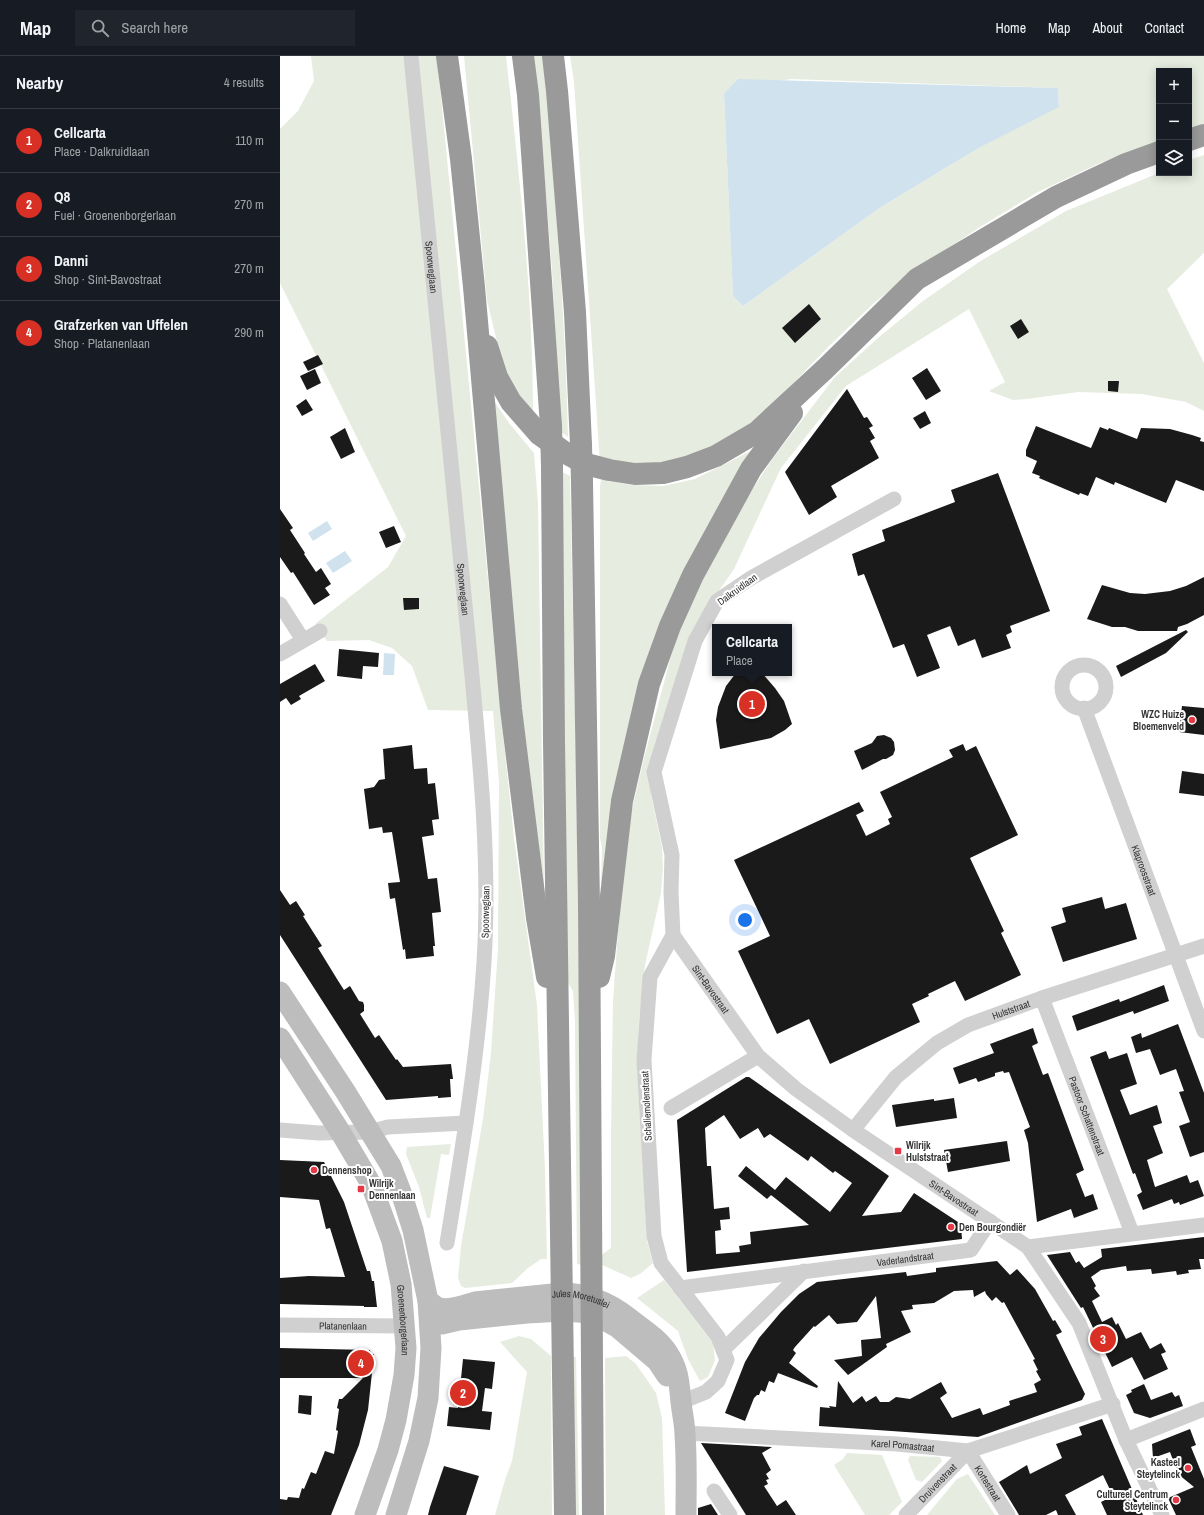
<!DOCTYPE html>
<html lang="en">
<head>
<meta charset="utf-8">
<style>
	:root { --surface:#171b24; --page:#20242c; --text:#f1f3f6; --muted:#9ea1a6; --line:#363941; --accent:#d93025 }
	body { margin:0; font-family:"Archivo Narrow",sans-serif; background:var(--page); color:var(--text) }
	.controls { position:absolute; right:12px; top:12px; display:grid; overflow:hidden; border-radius:0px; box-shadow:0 2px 10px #0003 }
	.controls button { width:36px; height:36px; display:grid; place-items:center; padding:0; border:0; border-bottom:1px solid var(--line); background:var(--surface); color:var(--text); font:20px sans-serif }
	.you { position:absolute; left:465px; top:864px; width:14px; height:14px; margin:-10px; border:3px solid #fff; border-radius:50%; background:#1a73e8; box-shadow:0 0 0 6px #1a73e833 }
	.badge { display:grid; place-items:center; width:26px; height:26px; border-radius:50%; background:var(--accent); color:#fff; font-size:13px; font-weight:700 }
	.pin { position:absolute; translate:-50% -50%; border:2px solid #fff; box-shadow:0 1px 4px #0006 }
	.popup { position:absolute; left:432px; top:568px; width:80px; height:52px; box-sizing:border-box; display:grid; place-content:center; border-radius:0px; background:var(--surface); filter:drop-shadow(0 1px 3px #0005); font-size:13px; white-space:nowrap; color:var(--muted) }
	.popup b { font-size:15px; color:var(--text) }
	.popup::after { content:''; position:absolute; left:50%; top:100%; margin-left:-8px; border:8px solid transparent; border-top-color:var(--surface) }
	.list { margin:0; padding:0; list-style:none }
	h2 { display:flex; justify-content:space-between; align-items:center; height:52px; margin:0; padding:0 16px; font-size:17px }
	h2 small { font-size:13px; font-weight:400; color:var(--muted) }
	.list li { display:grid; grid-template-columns:26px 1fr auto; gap:12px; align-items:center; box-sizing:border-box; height:64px; padding:0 16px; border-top:1px solid var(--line) }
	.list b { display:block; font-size:15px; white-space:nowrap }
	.list p { margin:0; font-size:13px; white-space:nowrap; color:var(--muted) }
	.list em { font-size:13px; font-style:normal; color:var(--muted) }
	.icon { flex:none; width:22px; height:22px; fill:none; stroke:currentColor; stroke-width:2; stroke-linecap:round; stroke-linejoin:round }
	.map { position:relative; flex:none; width:924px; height:1459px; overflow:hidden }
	header { display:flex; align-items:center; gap:24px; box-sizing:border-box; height:56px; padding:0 20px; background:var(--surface); border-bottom:1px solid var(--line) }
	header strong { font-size:19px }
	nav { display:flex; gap:22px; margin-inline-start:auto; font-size:14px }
	.search { width:280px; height:36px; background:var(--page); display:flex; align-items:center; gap:10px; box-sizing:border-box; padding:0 14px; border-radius:0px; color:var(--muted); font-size:15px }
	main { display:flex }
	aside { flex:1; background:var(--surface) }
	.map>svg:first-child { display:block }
	.green { fill:#e6ecdf; fill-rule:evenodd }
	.water { fill:#cfe2ee }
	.building { fill:#1a1a1a; fill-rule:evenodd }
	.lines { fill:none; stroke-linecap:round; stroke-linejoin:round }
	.street { stroke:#d0d0d0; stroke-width:15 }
	.secondary { stroke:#bdbdbd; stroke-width:21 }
	.highway { stroke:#9a9a9a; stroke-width:22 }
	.highway-bridge { stroke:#9a9a9a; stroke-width:22 }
	.poi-dot { fill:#e63946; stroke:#fff; stroke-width:1.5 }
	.labels { text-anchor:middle; stroke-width:4; stroke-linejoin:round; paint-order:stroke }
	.street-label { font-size:10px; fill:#333; stroke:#fff }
	.poi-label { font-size:10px; font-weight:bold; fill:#333; stroke:#fff; text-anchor:start }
</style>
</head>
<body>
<header>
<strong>Map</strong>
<div class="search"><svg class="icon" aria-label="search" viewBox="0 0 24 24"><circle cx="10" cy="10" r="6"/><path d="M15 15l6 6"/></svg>Search here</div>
<nav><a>Home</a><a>Map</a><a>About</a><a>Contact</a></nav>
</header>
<main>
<aside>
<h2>Nearby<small>4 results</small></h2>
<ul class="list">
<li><span class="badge">1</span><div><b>Cellcarta</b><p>Place · Dalkruidlaan</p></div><em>110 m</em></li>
<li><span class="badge">2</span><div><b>Q8</b><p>Fuel · Groenenborgerlaan</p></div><em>270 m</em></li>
<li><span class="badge">3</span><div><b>Danni</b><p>Shop · Sint-Bavostraat</p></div><em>270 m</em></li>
<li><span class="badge">4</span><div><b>Grafzerken van Uffelen</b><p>Shop · Platanenlaan</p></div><em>290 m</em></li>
</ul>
</aside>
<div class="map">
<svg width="924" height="1459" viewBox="0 0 924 1459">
	<rect width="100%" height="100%" fill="#fff"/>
	<g class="green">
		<polygon points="31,0 157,0 223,678 234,782 257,949 265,1114 267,1203 261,1203 248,1212 232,1227 185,1232 181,1230 178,1222 181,1190 203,1063 211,997 218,892 219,725 213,655 148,654 132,610 112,592 89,584 47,585 35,568 108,511 126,480 0,227 0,73 18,55 34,25"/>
		<path d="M184 0H226C239 118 253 237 253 356L236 341 222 307 207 244Z"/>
		<path d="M252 0H264C274 127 285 253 288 381L280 375 272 213 260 66Z"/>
		<path d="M290 0H924V71L909 75V15H879V85L818 108 758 136 700 171 647 206 595 246 549 290 502 339 467 371 430 394 398 407H320L294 26ZM510 23 778 32 779 50 697 93 601 151 463 250 453 240 444 38Z"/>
		<polygon points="924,99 924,197 887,233 924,307 924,355 906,346 862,338 798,336 747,343 733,344 709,335 725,326 689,253 566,330 501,412 454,513 429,549 371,723 371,739 382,791 383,812 381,837 365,909 359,965 357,1010 367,1185 373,1207 360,1218 351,1222 320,1208 320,1200 331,1192 331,1078 333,945 340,848 351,758 363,706 391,600 403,563 426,514 457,457 493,402 555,321 598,282 643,245 699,206 786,155 879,117 909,117 909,104"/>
		<polygon points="214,345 229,367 254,397 258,448 264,836 235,605"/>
		<polygon points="473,394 421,483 323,828 321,827 322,792 320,782 320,431 321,424 353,429 383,430 415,423"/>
		<polygon points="282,416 290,420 296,709 303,1209 297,1208 295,965 293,935 287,925"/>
		<polygon points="171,1088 169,1099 161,1098 150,1162 147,1162 139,1131 126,1098 127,1091"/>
		<polygon points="384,1224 433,1287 435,1304 428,1321 420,1325 408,1303 398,1275 357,1242"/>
		<polygon points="239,1280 251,1283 271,1300 272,1459 215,1459 225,1424 232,1405 247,1316 220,1286"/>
		<polygon points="346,1300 356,1308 376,1337 382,1362 385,1459 326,1459 325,1302"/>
		<polygon points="290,1301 296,1301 299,1459 293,1459"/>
		<polygon points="567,1397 602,1399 622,1446 609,1459 585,1459 554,1409 563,1403"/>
		<polygon points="630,1400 660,1401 662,1405 642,1426 636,1424 628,1404"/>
		<polygon points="688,1418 715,1459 647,1459 677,1423"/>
	</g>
	<g class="water">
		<polygon points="458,23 778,32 779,51 697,93 601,151 463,250 453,240 444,38"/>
		<polygon points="47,465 52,473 33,485 28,477"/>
		<polygon points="65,495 72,505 53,517 46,507"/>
		<polygon points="104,597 115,598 114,619 103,619"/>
	</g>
	<g class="building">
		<polygon points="529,248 541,263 515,287 502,272"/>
		<polygon points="741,263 749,276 738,283 730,270"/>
		<polygon points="38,299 43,308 28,315 23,306"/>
		<polygon points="647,312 661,335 646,344 632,322"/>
		<polygon points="35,313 41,327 27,334 20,320"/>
		<polygon points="828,325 839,325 838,336 828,335"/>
		<polygon points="567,333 584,362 587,361 593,370 589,372 595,382 590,385 599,402 551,430 557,441 529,459 505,416"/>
		<polygon points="26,343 33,354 22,360 16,350"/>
		<polygon points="645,355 651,367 640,373 633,362"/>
		<polygon points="756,370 811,392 820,371 828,374 829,372 857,383 861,372 890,373 912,379 921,382 920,385 924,386 924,435 896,424 886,447 835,426 834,429 816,421 808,440 800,437 799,439 759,422 760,420 752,417 757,405 746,400 746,394"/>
		<polygon points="65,372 75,396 61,403 50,381"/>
		<polygon points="718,417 770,555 730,570 732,576 726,579 731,592 702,602 695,583 678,590 670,570 647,579 660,612 637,621 624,588 613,592 584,518 578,520 572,498 605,485 602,474 675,446 671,434"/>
		<polygon points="0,453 13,472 10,474 25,497 24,498 36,516 41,512 51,528 45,532 50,539 34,549 13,516 11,517 0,501"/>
		<polygon points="114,470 121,486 106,492 99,476"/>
		<polygon points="924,521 924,559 907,568 898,571 897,575 858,575 845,571 832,571 807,563 822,529 850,537 865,538 890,535 906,530"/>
		<polygon points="123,542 139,542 139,553 124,554"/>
		<polygon points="906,574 908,576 886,597 841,621 836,610"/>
		<polygon points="59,593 99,597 98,611 83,610 82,623 57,620"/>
		<polygon points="35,608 45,625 19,640 21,643 11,649 6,642 0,646 0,628"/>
		<polygon points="456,617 482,617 495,632 504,645 512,668 505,674 491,682 440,693 436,664 438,651 446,630"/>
		<polygon points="902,650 924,652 924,679 899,676"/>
		<polygon points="604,679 611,682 614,686 615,694 613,699 606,703 603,703 582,714 574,695 592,687 597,680"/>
		<polygon points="683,688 686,695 696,690 738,779 690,802 724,875 721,877 741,919 685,945 675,925 648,938 649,940 632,948 640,966 550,1008 529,963 497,978 458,895 490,880 454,804 579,746 584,755 576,759 586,780 610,768 608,763 612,761 600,736 673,701 669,694"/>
		<polygon points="132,689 134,713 147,712 148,728 155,727 159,763 152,764 154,779 142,781 148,823 157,822 161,856 152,857 155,890 153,890 154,900 126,903 125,893 123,894 115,842 110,843 108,827 120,826 112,776 103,777 102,771 89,773 84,733 94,731 99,724 105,723 103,693"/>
		<polygon points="902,715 924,718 924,740 899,737"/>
		<polygon points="0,834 10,849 16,845 25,859 23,860 42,890 38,892 57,923 64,934 70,930 79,945 83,946 84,949 84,955 80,958 95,982 99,979 116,1004 117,1003 123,1011 171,1008 173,1023 170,1023 171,1041 158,1042 158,1040 106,1044 0,879"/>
		<polygon points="822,841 825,853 846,847 857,883 783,906 771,871 786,866 782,852"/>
		<polygon points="884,929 889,945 854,958 853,955 797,975 792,960 839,943 840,946"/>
		<polygon points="898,968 924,1037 924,1096 910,1101 899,1070 910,1066 899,1036 904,1035 896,1013 880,1019 870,993 856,997 851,981 861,977 862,982"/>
		<polygon points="753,972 758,987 752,990 763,1019 768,1017 804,1114 796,1118 805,1141 813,1138 818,1153 794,1162 791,1153 757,1166 748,1087 744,1074 750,1071 729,1016 724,1017 723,1015 715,1017 715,1020 698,1026 696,1022 679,1028 673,1012 714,997 710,988"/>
		<polygon points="826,995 829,1003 847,997 857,1028 840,1034 850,1059 877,1049 882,1067 873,1070 883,1097 867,1104 875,1131 907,1119 910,1127 918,1124 924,1140 900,1149 899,1146 894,1148 892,1143 863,1154 857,1139 862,1136 855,1117 853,1118 810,1001"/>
		<path d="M466 1021H469L609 1120 582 1160 621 1156 634 1137 681 1168 682 1183 407 1216 397 1064ZM444 1059 460 1083 478 1072 484 1082 490 1078 528 1105 531 1100 553 1117 555 1115 572 1127 550 1156 506 1121 495 1134 466 1110 458 1120 487 1143 494 1136 491 1139 529 1169 470 1176 471 1188 459 1190 460 1196 436 1198 435 1175 441 1174 440 1164 450 1163 449 1151 434 1153 431 1110H427L425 1072Z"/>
		<polygon points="674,1042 677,1062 616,1071 612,1049 654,1043 654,1045"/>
		<polygon points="727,1085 730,1105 668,1116 664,1094"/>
		<polygon points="0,1104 44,1106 64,1146 87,1215 90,1215 92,1225 94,1225 97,1251 84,1251 84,1250 0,1248 0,1222 29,1220 65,1221 50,1172 46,1173 39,1144 0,1141"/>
		<polygon points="924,1181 924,1203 919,1203 921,1213 908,1214 909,1217 897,1219 896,1215 872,1218 871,1213 847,1215 846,1210 821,1214 811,1221 816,1230 814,1232 820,1240 812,1245 822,1266 832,1261 836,1269 838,1267 846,1283 861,1276 870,1293 881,1287 886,1296 881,1298 888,1313 864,1324 852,1301 832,1311 803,1251 801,1252 767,1199 790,1196 796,1207 799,1205 804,1212 822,1201 821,1193"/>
		<polygon points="717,1205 730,1219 737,1213 755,1233 773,1265 775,1264 782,1276 776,1279 805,1338 802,1344 698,1381 539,1370 540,1351 550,1352 549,1350 556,1351 558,1325 573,1347 582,1340 586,1346 596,1340 600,1346 609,1346 616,1341 630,1343 661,1326 667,1337 660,1342 672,1362 700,1352 703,1359 730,1349 729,1345 757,1336 754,1328 761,1324 756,1315 758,1314 753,1304 755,1303 724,1246 722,1247 716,1241 712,1245 706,1238 705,1235 694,1241 693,1234 674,1235 654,1247 632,1249 633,1253 621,1255 631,1276 606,1288 607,1291 568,1319 554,1304 582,1300 581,1284 601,1282 596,1240 577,1266 557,1268 549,1259 535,1271 534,1270 515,1291 513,1294 516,1297 509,1307 538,1330 537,1332 498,1317 494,1327 489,1325 485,1336 481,1334 479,1339 477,1339 474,1342 465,1365 445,1357 465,1306 479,1282 501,1256 519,1238 537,1226 626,1216 627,1220 656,1216 656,1212"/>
		<polygon points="0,1292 90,1294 91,1299 94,1298 88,1354 79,1389 51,1459 0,1459 0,1443 7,1444 8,1441 19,1442 22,1432 24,1433 31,1416 36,1418 45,1395 54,1398 58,1375 56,1374 59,1353 57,1352 59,1343 62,1343 83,1322 0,1322"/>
		<polygon points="183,1303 215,1306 212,1333 205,1332 202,1355 212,1356 210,1374 167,1370 169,1351 178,1352"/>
		<polygon points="864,1328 871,1344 892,1336 895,1341 899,1339 903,1350 870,1362 854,1357 846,1339 852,1336 851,1334"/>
		<polygon points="19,1339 32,1340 31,1359 18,1357"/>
		<polygon points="822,1363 863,1459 827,1459 821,1446 833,1440 823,1419 785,1439 796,1459 778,1459 776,1454 766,1459 739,1459 719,1426 747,1409 750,1418 782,1402 776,1388 802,1379 799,1371"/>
		<polygon points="910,1373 916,1389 911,1391 924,1423 924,1459 896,1459 888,1442 914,1431 898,1418 890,1396 873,1402 872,1388"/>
		<polygon points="421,1387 492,1391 482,1397 491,1414 486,1418 489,1423 486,1424 488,1428 484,1430 497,1450 506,1444 516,1459 466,1459"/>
		<polygon points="164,1410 199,1420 186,1459 148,1459 150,1451"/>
		<polygon points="431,1448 438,1459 418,1459 418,1452"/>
	</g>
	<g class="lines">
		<g class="street">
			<path id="s1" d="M131 0 192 620C201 715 210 810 204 906 198 1001 182 1094 167 1187"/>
			<polyline points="0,548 23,584"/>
			<polyline points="0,598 40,575"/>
			<circle cx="804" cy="631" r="22"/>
			<path id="s2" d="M804 652 924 975"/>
			<path id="s3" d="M393 879 478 1000 516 1033 573 1074 748 1191 799 1267 846 1384 882 1459"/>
			<path id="s4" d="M762 942 852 1177"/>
			<polyline points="391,1052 478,1000"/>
			<polyline points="0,1074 39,1077 89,1076 108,1071 186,1067"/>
			<path id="s5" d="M573 1074 616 1021 657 987 688 969 762 942 924 890"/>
			<polyline points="748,1191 924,1169"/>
			<path id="s6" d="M400 1232 691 1194 710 1165"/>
			<path id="s7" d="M0 1269 125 1270"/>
			<polyline points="443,1294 524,1215"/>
			<polyline points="401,1346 426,1336 438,1325 447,1304 438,1281 381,1207 374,1180 364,1004 370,921 393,879 391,836 392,799 374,716 415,585 437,545 471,522 614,443"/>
			<path id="s8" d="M405 1377 617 1388 688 1395 833 1348"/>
			<polyline points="846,1384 924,1353"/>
			<polyline points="434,1435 450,1459"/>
			<path id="s9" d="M626 1459 688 1395 728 1459"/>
		</g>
		<g class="secondary">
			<polyline points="0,936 65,1035 111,1110 121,1136 133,1174 148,1245 151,1292 148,1342 139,1385 116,1459"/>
			<path id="s10" d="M0 982 61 1077 91 1128 112 1185 121 1228 126 1292 124 1319 116 1364 108 1394 85 1459"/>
			<path id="s11" d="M148 1245C152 1247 156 1251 159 1252 170 1255 185 1249 195 1246L282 1237C307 1237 330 1247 349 1262 363 1273 378 1282 388 1297 399 1314 399 1327 401 1346 402 1357 405 1368 405 1379 407 1406 406 1433 406 1459"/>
			<polyline points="162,1268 179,1264 247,1257 283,1255 312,1257 337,1271 377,1305 387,1320"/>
		</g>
		<g class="highway">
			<polyline points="167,0 181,103 194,231 231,653 257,862 267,921"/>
			<polyline points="243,0 248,39 271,370"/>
			<polyline points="273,0 277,35 295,256 301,389"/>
			<polyline points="909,84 924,79"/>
			<polyline points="207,290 217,321 231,346 259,378 284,396 306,408 329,414 355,418 383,417 407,411 436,400 477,376 545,313 637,223 776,141 846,108 879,96"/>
			<polyline points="272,411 274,686 285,1459"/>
			<polyline points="302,426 309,849 313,1459"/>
			<polyline points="319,921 324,900 342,745 369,628 390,570 413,519 471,413 512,357"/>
		</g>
		<g class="highway-bridge">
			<polyline points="271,370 272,411"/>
			<polyline points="301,389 302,426"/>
		</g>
	</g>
	<g class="poi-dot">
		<circle cx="912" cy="664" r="4"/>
		<rect x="614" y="1091" width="8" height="8" rx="2"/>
		<circle cx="34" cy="1114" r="4"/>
		<rect x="77" y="1129" width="8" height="8" rx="2"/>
		<circle cx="671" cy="1171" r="4"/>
		<circle cx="908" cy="1412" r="4"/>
		<circle cx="896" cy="1444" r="4"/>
	</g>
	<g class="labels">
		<g class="street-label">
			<text dy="4" stroke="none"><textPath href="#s1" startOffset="212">Spoorweglaan</textPath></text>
			<text dy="4" stroke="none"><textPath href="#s1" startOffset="536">Spoorweglaan</textPath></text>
			<text transform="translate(457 533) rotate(-36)" y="4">Dalkruidlaan</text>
			<text dy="4" stroke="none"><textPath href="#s2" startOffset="173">Klaproosstraat</textPath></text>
			<text transform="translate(205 856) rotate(-89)" y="4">Spoorweglaan</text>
			<text dy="4" stroke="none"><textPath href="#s3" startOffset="66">Sint-Bavostraat</textPath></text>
			<text dy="4" stroke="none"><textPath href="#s5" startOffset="203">Hulststraat</textPath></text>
			<text transform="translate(366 1050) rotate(-93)" y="4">Schaliemolenstraat</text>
			<text dy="4" stroke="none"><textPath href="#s4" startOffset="126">Pastoor Schattenstraat</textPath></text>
			<text dy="4" stroke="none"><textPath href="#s3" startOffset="390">Sint-Bavostraat</textPath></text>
			<text dy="4" stroke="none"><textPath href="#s6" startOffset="227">Vaderlandstraat</textPath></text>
			<text dy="4" stroke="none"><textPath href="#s11" startOffset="157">Jules Moretuslei</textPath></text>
			<text dy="4" stroke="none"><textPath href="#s10" startOffset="313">Groenenborgerlaan</textPath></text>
			<text dy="4" stroke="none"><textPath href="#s7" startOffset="63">Platanenlaan</textPath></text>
			<text dy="4" stroke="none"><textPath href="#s8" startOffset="218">Karel Pomastraat</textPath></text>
			<text dy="4" stroke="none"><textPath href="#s9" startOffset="45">Druivenstraat</textPath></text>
			<text dy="4" stroke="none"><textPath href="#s9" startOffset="127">Kortestraat</textPath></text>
		</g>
		<g class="poi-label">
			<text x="904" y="662" text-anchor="end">WZC Huize<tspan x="904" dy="12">Bloemenveld</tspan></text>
			<text x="626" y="1093">Wilrijk<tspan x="626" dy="12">Hulststraat</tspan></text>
			<text x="42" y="1118">Dennenshop</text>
			<text x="89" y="1131">Wilrijk<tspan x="89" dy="12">Dennenlaan</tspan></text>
			<text x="679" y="1175">Den Bourgondiër</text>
			<text x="900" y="1410" text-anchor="end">Kasteel<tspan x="900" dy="12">Steytelinck</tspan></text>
			<text x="888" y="1442" text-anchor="end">Cultureel Centrum<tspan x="888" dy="12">Steytelinck</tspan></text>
		</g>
	</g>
</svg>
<div class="controls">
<button>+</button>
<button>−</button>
<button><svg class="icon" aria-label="layers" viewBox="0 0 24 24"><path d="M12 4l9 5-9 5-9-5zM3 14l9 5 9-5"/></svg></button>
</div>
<div class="you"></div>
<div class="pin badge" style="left:472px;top:648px">1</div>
<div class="popup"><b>Cellcarta</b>Place</div>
<div class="pin badge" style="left:183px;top:1337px">2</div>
<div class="pin badge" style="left:823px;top:1283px">3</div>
<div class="pin badge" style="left:81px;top:1307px">4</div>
</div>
</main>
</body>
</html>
